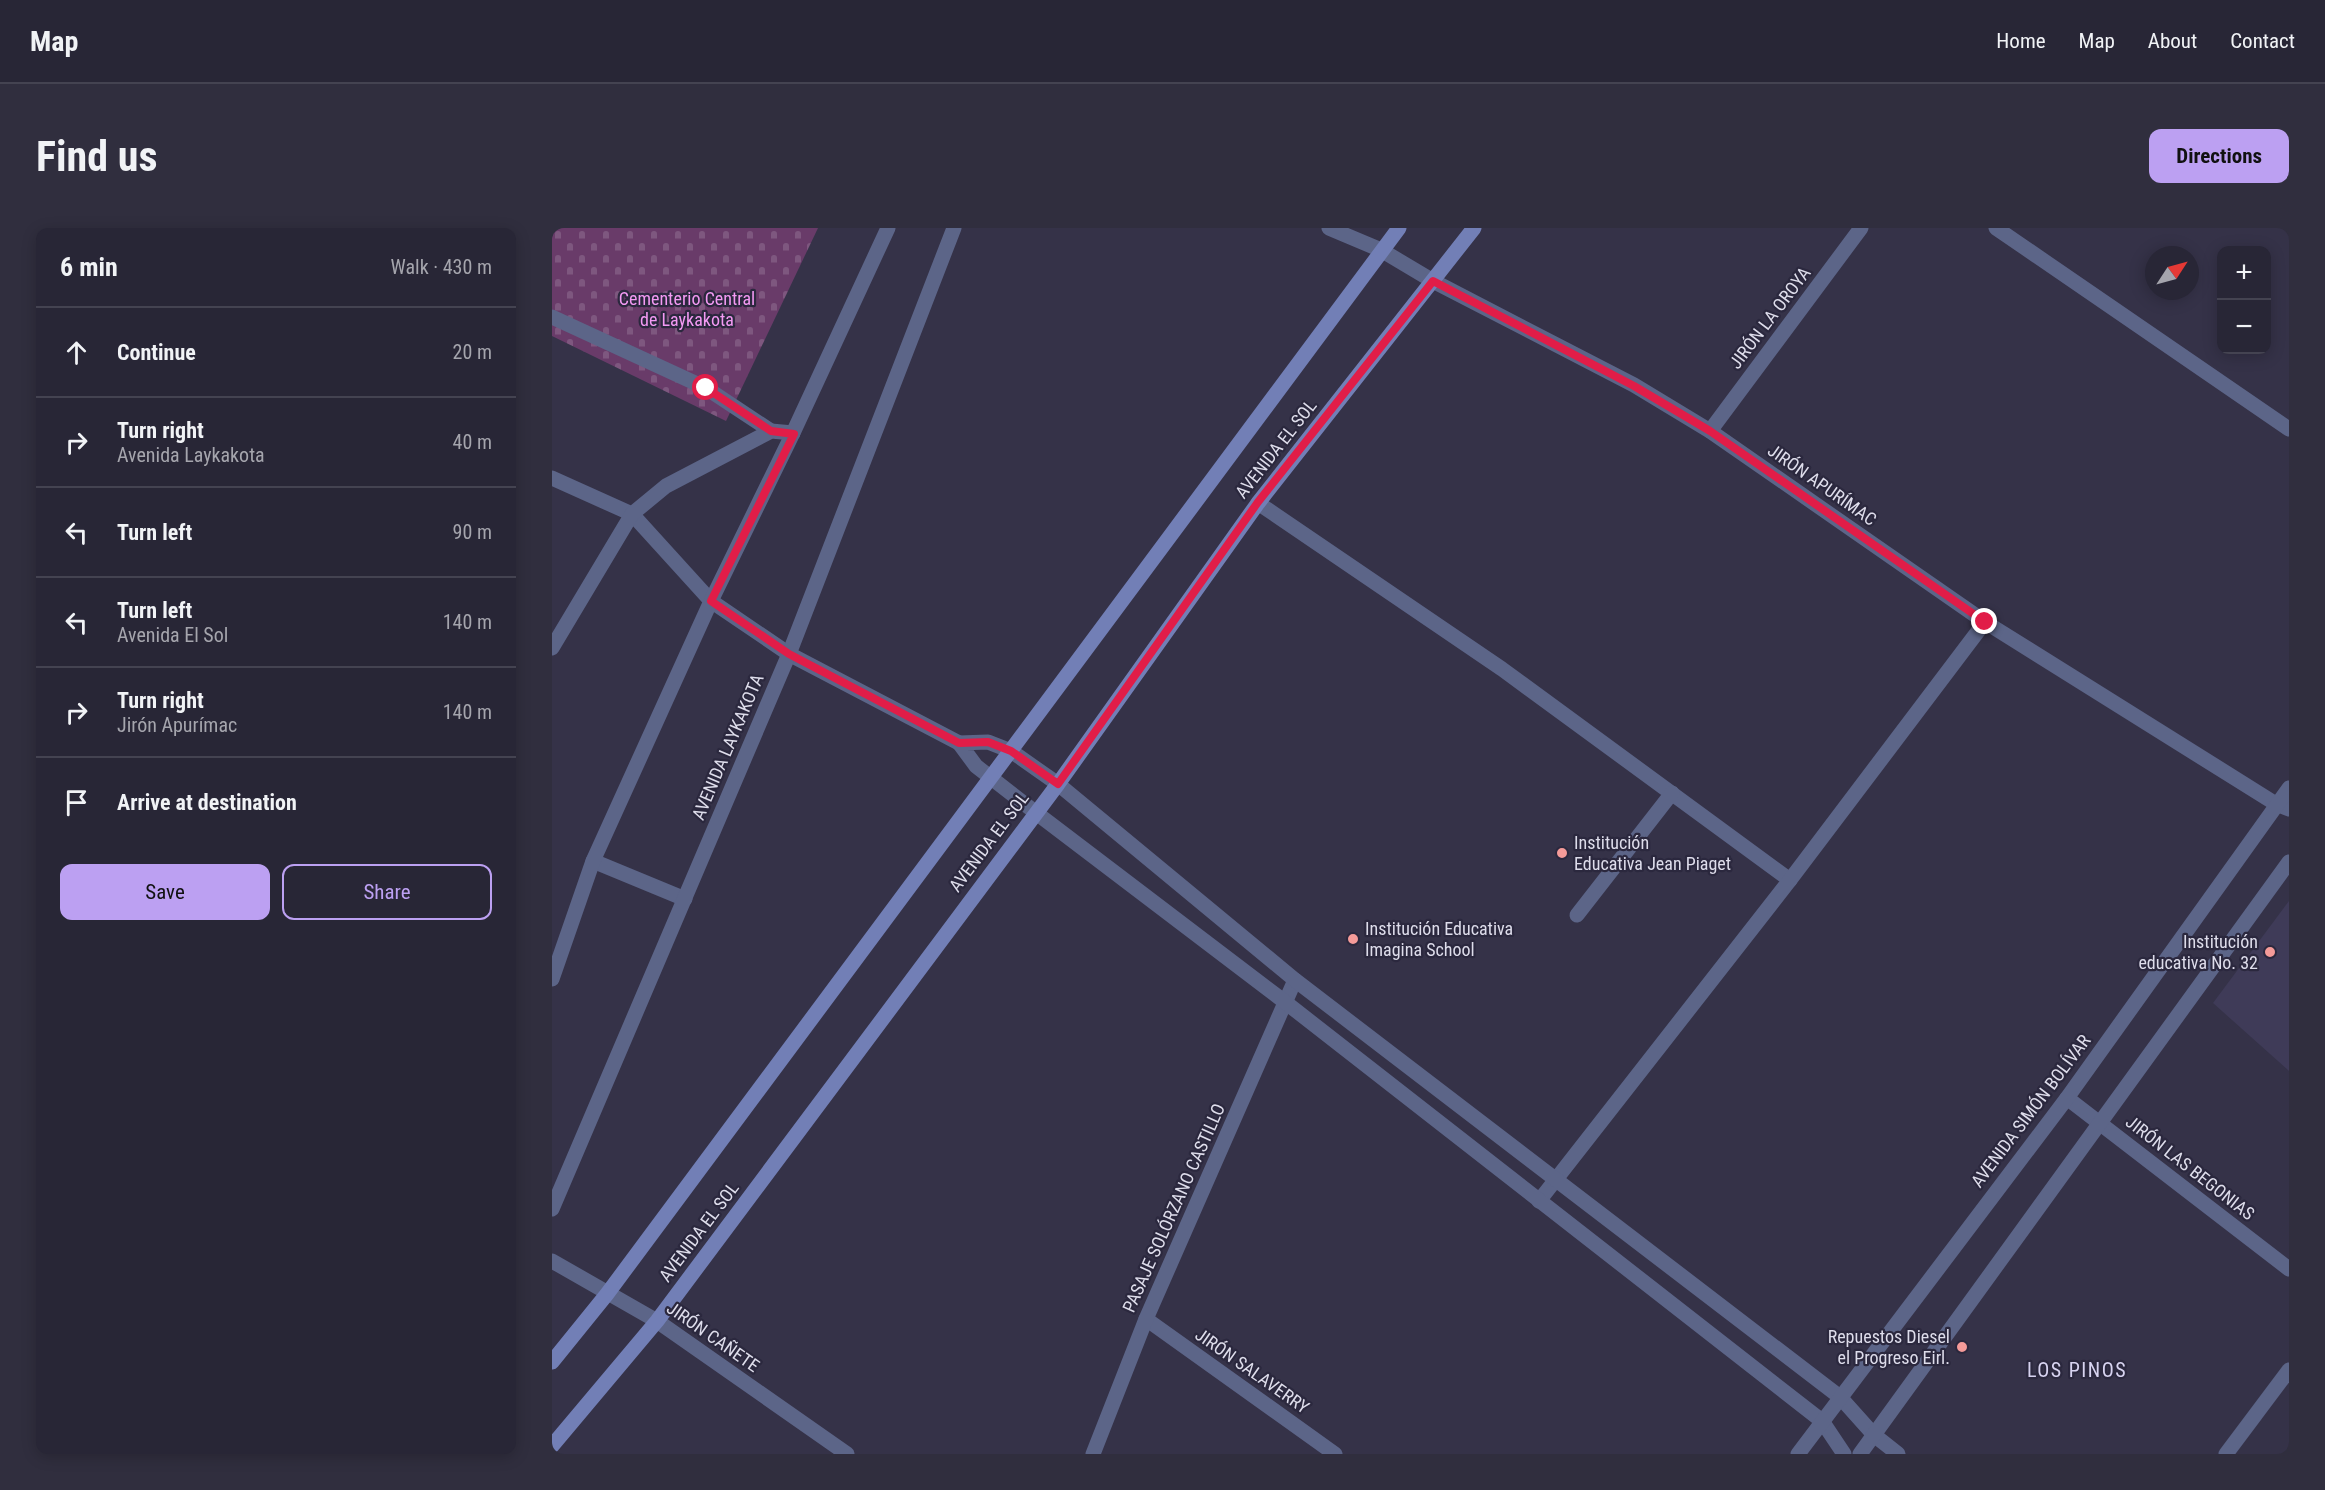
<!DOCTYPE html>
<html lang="en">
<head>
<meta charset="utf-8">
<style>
	:root { --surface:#282636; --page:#302e3e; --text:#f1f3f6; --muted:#a5a5ad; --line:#444351; --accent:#bca0f2 }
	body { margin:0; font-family:"Roboto Condensed",sans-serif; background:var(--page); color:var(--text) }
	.controls { position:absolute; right:18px; top:18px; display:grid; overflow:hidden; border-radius:12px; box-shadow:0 3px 15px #0003 }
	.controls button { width:54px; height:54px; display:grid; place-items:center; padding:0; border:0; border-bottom:2px solid var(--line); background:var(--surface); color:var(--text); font:30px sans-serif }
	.compass { position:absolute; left:1593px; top:18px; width:54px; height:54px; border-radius:50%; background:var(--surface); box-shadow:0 3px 15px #0003; rotate:54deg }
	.stop { position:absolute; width:18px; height:18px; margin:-14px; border:4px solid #e11d48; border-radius:50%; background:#fff }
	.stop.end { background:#e11d48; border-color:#fff; box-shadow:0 2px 6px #0008 }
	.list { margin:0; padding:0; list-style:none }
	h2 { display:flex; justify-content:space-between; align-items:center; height:78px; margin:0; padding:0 24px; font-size:26px }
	h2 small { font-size:20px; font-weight:400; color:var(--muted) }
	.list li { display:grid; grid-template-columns:39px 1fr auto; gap:18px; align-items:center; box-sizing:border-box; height:90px; padding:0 24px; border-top:2px solid var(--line) }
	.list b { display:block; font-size:22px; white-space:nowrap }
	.list p { margin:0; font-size:20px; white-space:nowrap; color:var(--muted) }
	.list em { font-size:20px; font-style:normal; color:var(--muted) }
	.actions { display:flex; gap:12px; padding:18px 24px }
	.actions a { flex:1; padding:14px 0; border:2px solid var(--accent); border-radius:12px; text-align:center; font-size:21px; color:var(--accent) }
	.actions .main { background:var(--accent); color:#111 }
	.icon { flex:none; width:33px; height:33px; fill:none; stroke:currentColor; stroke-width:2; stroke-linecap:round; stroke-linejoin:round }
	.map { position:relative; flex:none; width:1737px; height:1226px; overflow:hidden; border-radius:12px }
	header { display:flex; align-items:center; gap:36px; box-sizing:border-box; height:84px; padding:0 30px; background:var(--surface); border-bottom:2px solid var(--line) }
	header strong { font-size:28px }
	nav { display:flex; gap:33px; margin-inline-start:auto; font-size:21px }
	.intro { display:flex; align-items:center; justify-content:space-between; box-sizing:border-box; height:144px; padding:0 36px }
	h1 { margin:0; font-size:42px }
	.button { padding:15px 27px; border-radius:12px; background:var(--accent); color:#111; font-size:21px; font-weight:700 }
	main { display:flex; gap:36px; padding:0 36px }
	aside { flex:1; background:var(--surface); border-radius:12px; box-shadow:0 3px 15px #0003 }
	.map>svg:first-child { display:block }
	.built { fill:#3f3b58 }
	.cemetery { fill:url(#cemetery-stones) }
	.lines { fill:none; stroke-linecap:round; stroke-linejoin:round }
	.minor { stroke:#5c6588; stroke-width:15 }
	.tertiary { stroke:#5c6588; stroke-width:15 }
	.secondary { stroke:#727fb6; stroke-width:15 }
	.route { stroke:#e11d48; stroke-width:8 }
	.poi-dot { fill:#f59b99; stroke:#2b283e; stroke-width:2 }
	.labels { text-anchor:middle; stroke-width:4.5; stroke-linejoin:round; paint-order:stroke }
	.park-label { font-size:18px; fill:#f49af4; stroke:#2b283e }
	.street-label { font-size:18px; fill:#deddeb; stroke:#2b283e }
	.poi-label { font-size:18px; fill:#deddeb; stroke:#2b283e; text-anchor:start }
	.neighbourhood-label { font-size:20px; letter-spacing:1.5px; fill:#d7d3f0; stroke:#2b283e }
</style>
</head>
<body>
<header>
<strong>Map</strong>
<nav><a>Home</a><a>Map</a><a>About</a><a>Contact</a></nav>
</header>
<div class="intro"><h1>Find us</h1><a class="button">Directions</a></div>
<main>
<aside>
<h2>6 min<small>Walk · 430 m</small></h2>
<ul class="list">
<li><svg class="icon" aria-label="ahead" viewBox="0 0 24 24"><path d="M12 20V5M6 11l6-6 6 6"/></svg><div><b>Continue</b></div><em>20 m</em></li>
<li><svg class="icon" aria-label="right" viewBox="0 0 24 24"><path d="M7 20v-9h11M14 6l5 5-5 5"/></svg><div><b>Turn right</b><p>Avenida Laykakota</p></div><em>40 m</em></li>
<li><svg class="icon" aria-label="left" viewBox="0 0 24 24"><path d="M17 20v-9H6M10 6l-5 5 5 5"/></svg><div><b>Turn left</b></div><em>90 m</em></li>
<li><svg class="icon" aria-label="left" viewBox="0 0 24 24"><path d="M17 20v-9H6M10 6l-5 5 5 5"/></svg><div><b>Turn left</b><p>Avenida El Sol</p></div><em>140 m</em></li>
<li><svg class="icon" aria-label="right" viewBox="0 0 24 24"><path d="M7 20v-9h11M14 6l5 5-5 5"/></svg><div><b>Turn right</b><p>Jirón Apurímac</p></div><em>140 m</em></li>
<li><svg class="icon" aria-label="arrive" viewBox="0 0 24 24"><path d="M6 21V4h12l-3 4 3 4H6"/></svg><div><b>Arrive at destination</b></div></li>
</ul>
<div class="actions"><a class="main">Save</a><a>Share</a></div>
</aside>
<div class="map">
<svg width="1737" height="1226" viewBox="0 0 1737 1226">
	<defs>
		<pattern id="cemetery-stones" width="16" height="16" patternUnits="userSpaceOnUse" patternTransform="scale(1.5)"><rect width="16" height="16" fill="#693b69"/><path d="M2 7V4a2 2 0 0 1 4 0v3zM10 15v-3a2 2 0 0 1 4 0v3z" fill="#7e577f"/></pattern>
	</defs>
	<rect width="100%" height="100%" fill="#353248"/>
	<polygon class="built" points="1737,673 1737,843 1661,775"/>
	<polygon class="cemetery" points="0,0 266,0 174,193 0,108"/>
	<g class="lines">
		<g class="minor">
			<polyline points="777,0 829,22 881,53 1082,157 1158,203 1433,394 1724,576 1737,581"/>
			<polyline points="1444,0 1737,201"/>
			<polyline points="0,89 154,160 219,203"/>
			<polyline points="1158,203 1309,0"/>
			<polyline points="0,250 80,286"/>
			<polyline points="706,275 950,441 1238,652"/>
			<polyline points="1025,687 1120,565"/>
			<polyline points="1515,870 1737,1041"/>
			<polyline points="987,973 1238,652 1433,394"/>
			<polyline points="0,1033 105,1093 295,1226"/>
			<polyline points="594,1091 783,1226"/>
			<polyline points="1288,1169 1322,1207 1346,1226"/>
			<polyline points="1270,1193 1292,1226"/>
			<polyline points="541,1226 594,1091 743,752"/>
			<polyline points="1674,1226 1737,1142"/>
		</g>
		<g class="tertiary">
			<polyline points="80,286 159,373 237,426 407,515"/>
			<polyline points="0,420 80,286 114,258 219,203 241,205"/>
			<polyline points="41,633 133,671"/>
			<polyline points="0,751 41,633 159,373 241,205 336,0"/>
			<polyline points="0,981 237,426 402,0"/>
			<polyline points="1270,1193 733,774 483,584 424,538 407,515 436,514 459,523 506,556 743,752 1288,1169"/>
			<polyline points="1246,1226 1515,870 1737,560"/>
			<polyline points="1308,1226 1737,634"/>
		</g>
		<g class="secondary">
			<polyline points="0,1134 55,1066 847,0"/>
			<polyline points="0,1218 105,1093 506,556 706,275 922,0"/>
		</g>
	</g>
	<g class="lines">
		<polyline class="route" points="154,160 219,203 242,206 159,373 237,426 407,515 436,514 459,523 506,556 706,274 881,53 1082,158 1158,203 1433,394"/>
	</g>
	<g class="poi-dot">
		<circle cx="1010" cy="625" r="6"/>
		<circle cx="801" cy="711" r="6"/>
		<circle cx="1718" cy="724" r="6"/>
		<circle cx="1410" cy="1119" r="6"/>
	</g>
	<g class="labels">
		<g class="park-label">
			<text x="135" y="77">Cementerio Central<tspan x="135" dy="21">de Laykakota</tspan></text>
		</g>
		<g class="street-label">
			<text transform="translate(1218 90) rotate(-53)" y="6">JIRÓN LA OROYA</text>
			<text transform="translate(724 221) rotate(-52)" y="6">AVENIDA EL SOL</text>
			<text transform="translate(1270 257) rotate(35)" y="6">JIRÓN APURÍMAC</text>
			<text transform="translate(176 519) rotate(-67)" y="6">AVENIDA LAYKAKOTA</text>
			<text transform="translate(437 614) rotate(-53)" y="6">AVENIDA EL SOL</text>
			<text transform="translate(1479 883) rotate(-53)" y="6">AVENIDA SIMÓN BOLÍVAR</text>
			<text transform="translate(1638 940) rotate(38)" y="6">JIRÓN LAS BEGONIAS</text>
			<text transform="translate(622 980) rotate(-66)" y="6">PASAJE SOLÓRZANO CASTILLO</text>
			<text transform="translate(147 1004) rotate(-53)" y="6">AVENIDA EL SOL</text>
			<text transform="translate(161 1109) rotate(35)" y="6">JIRÓN CAÑETE</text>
			<text transform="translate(700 1143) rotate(35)" y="6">JIRÓN SALAVERRY</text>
		</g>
		<g class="poi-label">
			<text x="1022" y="621">Institución<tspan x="1022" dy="21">Educativa Jean Piaget</tspan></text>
			<text x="813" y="707">Institución Educativa<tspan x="813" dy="21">Imagina School</tspan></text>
			<text x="1706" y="720" text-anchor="end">Institución<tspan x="1706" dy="21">educativa No. 32</tspan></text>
			<text x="1398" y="1115" text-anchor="end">Repuestos Diesel<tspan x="1398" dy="21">el Progreso Eirl.</tspan></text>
		</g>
		<g class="neighbourhood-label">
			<text x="1525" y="1149">LOS PINOS</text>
		</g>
	</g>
</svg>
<div class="controls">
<button>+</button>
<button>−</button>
</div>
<svg class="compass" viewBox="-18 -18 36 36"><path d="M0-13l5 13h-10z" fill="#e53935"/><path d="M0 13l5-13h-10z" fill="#a5a5ad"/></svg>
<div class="stop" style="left:154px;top:160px"></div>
<div class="stop end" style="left:1433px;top:394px"></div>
</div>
</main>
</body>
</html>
